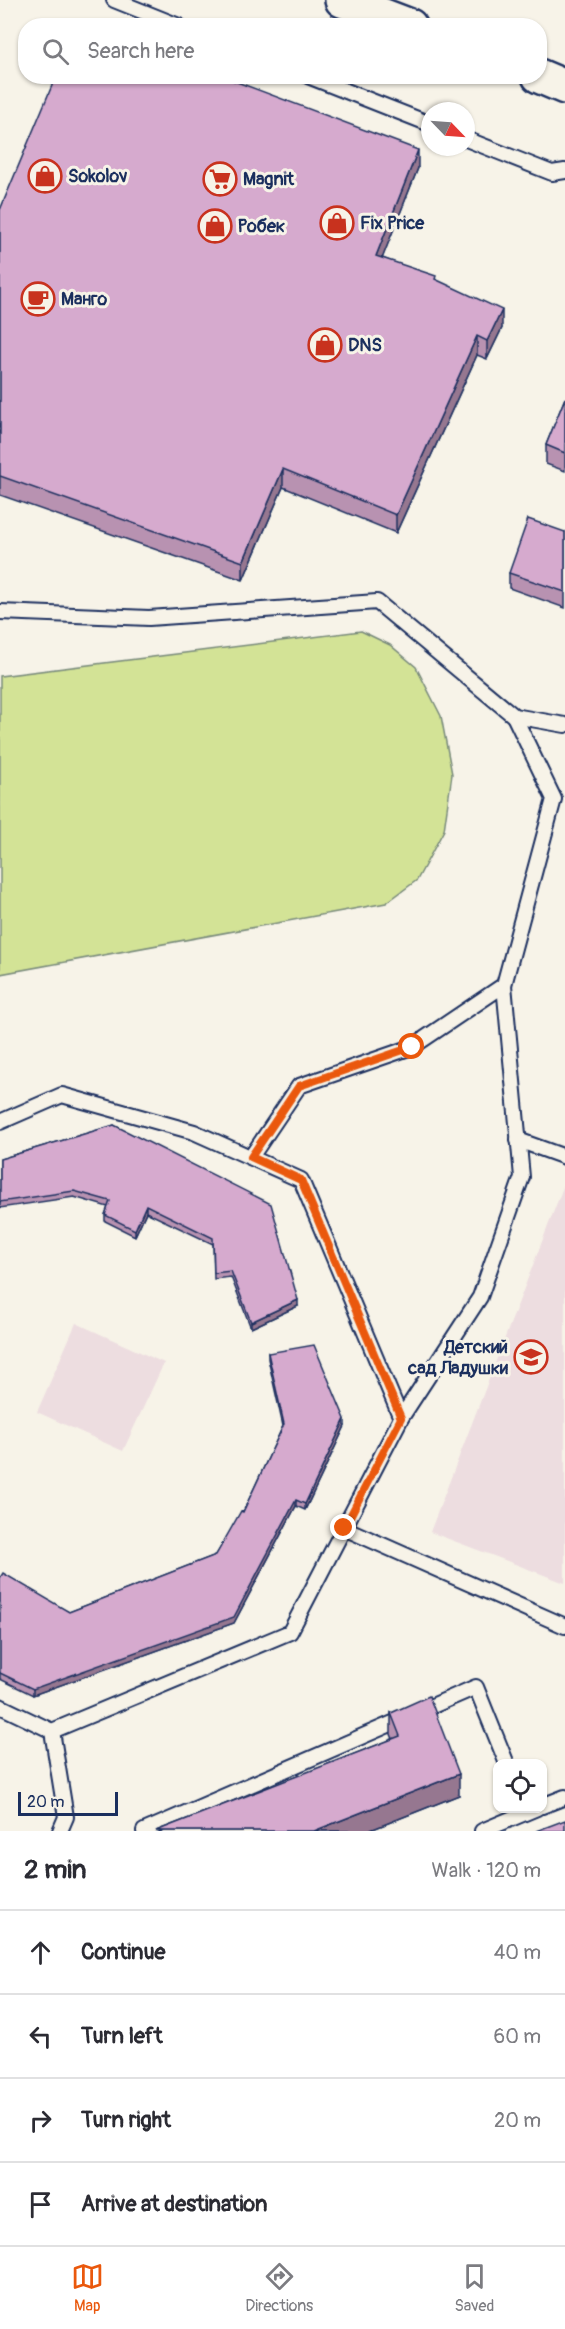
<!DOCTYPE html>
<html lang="en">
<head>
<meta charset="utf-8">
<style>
	:root { --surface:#fff; --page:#f7f7f7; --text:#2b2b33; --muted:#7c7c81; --line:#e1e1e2; --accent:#ea580c }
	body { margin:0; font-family:Pangolin,sans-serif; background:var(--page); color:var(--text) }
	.controls { position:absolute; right:18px; bottom:18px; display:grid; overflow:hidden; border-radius:12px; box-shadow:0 2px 4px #0004 }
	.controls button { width:54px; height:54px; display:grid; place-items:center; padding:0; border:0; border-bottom:2px solid var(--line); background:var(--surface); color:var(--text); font:30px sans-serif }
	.compass { position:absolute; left:421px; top:102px; width:54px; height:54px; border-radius:50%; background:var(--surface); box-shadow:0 2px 4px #0004; rotate:115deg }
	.scale { position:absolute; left:18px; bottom:15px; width:100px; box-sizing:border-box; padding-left:6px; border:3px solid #1b2f5e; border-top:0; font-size:16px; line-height:21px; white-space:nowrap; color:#1b2f5e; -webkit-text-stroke:4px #f7f3e8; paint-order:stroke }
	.stop { position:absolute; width:18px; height:18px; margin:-14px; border:4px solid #ea580c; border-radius:50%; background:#fff }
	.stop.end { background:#ea580c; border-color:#fff; box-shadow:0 2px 6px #0008 }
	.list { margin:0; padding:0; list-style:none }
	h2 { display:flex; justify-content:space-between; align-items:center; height:78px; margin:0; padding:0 24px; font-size:26px }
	h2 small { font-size:20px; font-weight:400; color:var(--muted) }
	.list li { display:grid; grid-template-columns:39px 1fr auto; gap:18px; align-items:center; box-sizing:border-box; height:84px; padding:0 24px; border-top:2px solid var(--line) }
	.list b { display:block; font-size:22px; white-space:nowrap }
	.list em { font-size:20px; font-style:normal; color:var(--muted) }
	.icon { flex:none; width:33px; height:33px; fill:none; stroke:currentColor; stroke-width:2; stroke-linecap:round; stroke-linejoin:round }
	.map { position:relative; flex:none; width:565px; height:1831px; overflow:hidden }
	.search { position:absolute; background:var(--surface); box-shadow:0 2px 4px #0004; left:18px; right:18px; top:18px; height:66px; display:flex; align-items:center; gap:15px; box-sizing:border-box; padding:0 21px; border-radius:24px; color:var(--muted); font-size:22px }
	.sheet { height:414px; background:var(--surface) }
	nav { display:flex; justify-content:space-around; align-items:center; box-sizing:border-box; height:84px; border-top:2px solid var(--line); background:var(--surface); font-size:16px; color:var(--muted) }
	nav a { display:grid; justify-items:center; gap:3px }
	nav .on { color:var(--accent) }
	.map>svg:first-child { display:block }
	.built { fill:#eddde0 }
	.green { fill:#d3e396; stroke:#77897a; stroke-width:1.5 }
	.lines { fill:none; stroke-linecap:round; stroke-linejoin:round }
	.lane-casing { stroke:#1b2f5e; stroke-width:18 }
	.secondary-casing { stroke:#1b2f5e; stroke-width:38 }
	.lane { stroke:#f7f3e8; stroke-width:14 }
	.secondary { stroke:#f7f3e8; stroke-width:33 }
	.wall { fill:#b892b1; stroke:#1b2f5e; stroke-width:1.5 }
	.shaded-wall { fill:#967790; stroke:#1b2f5e; stroke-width:1.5 }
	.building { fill:#d6aace; stroke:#1b2f5e; stroke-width:1.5 }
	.route { stroke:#ea580c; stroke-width:8 }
	.labels { text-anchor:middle; stroke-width:6; stroke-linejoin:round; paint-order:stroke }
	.poi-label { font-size:18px; font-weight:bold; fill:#1b2f5e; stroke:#f7f3e8; text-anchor:start }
</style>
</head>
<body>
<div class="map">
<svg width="565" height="1831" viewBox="0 0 565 1831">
	<rect width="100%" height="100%" fill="#f7f3e8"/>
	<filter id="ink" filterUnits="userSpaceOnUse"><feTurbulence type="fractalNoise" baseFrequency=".0167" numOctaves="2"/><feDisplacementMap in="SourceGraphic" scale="12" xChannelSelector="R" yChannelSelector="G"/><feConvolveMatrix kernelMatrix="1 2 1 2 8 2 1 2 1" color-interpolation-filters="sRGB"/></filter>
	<g filter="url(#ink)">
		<g class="built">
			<polygon points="565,1182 565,1583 430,1532"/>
			<polygon points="76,1323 164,1363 123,1451 37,1412"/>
		</g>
		<polygon class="green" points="361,631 390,645 416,667 441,716 452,774 444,830 417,880 386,903 0,974 0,676"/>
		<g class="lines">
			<g class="lane-casing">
				<g id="lane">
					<polyline points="114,0 179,26"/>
					<polyline points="308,76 430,124"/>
					<polyline points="466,139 552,173 565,171"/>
					<polyline points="0,612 149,618 377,602 514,716 565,725"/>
					<polyline points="0,1122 62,1095 194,1132 301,1180 401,1418 290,1632 52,1731 0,1706"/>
					<polyline points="518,1140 565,1157"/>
					<polyline points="251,1157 299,1086 412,1047 504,985 554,799 514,716"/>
					<polyline points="401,1418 480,1297 522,1177 504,985"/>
					<polyline points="344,1528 565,1626"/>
					<polyline points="52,1731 66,1817 60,1831"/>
					<polyline points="542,1806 565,1797"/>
					<polyline points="144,1831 476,1687 507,1764"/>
					<polyline points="482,1831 537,1808"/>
				</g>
			</g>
			<g class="secondary-casing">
				<g id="secondary">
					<polyline points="342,0 410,26"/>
					<polyline points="539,76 565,87"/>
				</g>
			</g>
			<use href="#lane" class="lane"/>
			<use href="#secondary" class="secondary"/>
		</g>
		<g class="wall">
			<polygon points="418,168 382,258 436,280 502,328 487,359 477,355 396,533 283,487 243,580 0,495 0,210"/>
			<polygon points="565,398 565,471 546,464 546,445"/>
			<polygon points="565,532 565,608 509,588 509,573"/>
			<polygon points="114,1125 298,1306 251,1328 231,1277 214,1279 213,1244 146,1212 135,1236 105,1221 105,1215 108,1207 74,1197 0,1208 0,1159"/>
			<polygon points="268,1353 345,1426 305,1510 296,1506 234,1623 33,1695 0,1679 0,1578 69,1612 216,1555 243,1512 283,1426 268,1359"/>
			<polygon points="391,1713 459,1795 368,1831 156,1831 393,1739 391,1734"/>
		</g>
		<g class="shaded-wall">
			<polygon points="418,150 418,168 376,274 376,256"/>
			<polygon points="502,310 502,328 487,359 487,341"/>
			<polygon points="477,336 477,355 396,533 396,515"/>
			<polygon points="283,469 283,487 243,580 243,562"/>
			<polygon points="146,1205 146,1212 135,1236 135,1230"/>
			<polygon points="298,1300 298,1306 251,1328 251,1322"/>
			<polygon points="345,1419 345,1426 305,1510 305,1504"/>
			<polygon points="296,1500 296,1506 234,1623 33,1695 33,1689"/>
			<polygon points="459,1774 459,1795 368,1831 314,1831"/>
		</g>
		<g class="building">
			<polygon points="56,76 221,76 418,150 376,256 436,276 435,279 502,310 487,341 477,336 396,515 283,469 243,562 0,476 0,210"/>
			<polygon points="565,398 565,453 546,445"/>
			<polygon points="528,519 565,532 565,592 509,573"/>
			<polygon points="114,1125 271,1204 298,1300 251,1322 231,1271 214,1273 213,1238 146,1205 135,1230 105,1215 110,1201 74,1191 0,1202 0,1159"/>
			<polygon points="314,1345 345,1419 305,1504 296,1500 234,1617 33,1689 0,1673 0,1578 3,1573 69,1612 216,1555 241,1511 243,1512 284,1424 268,1353"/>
			<polygon points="429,1696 459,1774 314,1831 156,1831 400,1736 391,1713"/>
			<polygon points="565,1820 565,1831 536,1831"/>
		</g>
	</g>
	<g class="lines" filter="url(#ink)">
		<polyline class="route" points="344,1528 401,1418 301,1180 251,1157 299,1086 412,1047"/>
	</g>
	<defs>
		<g id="shop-ring" transform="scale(1.725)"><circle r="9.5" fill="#f7f3e8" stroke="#c8321e" stroke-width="1.5"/><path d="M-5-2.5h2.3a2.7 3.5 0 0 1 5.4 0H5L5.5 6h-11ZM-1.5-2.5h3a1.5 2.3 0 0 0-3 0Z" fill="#c8321e"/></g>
		<g id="supermarket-ring" transform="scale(1.725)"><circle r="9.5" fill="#f7f3e8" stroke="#c8321e" stroke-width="1.5"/><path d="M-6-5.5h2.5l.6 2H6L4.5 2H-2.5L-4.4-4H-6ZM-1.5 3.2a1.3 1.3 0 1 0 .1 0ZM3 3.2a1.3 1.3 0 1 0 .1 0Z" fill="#c8321e"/></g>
		<g id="cafe-ring" transform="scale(1.725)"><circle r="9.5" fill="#f7f3e8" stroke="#c8321e" stroke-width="1.5"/><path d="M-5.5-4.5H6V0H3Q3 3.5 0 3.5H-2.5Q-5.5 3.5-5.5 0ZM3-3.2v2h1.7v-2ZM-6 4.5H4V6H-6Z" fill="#c8321e"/></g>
		<g id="school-ring" transform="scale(1.725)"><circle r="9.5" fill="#f7f3e8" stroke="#c8321e" stroke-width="1.5"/><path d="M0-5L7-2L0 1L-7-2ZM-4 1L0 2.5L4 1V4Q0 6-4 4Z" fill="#c8321e"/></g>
	</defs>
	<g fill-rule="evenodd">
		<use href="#shop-ring" x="45" y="176"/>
		<use href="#supermarket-ring" x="220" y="179"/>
		<use href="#shop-ring" x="337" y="223"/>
		<use href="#shop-ring" x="215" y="226"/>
		<use href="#cafe-ring" x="38" y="299"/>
		<use href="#shop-ring" x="325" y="345"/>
		<use href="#school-ring" x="531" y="1357"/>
	</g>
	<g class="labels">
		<g class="poi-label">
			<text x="68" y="182">Sokolov</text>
			<text x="243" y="185">Magnit</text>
			<text x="360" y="229">Fix Price</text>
			<text x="238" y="232">Робек</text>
			<text x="61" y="305">Манго</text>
			<text x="348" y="351">DNS</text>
			<text x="508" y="1353" text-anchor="end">Детский<tspan x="508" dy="21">сад Ладушки</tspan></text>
		</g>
	</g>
</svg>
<div class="controls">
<button><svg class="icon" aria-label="locate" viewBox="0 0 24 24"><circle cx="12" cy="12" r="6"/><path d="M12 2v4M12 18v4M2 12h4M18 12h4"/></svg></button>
</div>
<svg class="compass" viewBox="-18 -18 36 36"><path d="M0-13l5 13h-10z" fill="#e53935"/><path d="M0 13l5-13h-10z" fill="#7c7c81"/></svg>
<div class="scale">20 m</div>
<div class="stop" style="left:412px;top:1047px"></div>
<div class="stop end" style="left:344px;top:1528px"></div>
<div class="search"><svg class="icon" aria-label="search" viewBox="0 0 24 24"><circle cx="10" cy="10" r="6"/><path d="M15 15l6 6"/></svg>Search here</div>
</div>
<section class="sheet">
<h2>2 min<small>Walk · 120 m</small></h2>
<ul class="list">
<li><svg class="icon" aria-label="ahead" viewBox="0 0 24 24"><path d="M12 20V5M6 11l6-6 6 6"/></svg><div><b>Continue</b></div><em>40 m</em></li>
<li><svg class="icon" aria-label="left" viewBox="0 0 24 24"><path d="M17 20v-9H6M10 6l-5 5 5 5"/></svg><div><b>Turn left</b></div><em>60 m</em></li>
<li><svg class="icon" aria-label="right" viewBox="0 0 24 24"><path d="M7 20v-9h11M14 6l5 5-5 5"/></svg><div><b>Turn right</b></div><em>20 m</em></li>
<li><svg class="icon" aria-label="arrive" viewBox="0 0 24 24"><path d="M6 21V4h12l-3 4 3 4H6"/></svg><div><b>Arrive at destination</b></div></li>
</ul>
</section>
<nav>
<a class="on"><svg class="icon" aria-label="map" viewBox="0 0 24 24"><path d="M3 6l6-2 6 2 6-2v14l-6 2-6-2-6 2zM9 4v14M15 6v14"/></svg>Map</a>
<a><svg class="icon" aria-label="directions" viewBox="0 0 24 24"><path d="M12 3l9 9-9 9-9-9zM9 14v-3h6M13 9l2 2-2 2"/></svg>Directions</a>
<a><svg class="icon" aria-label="saved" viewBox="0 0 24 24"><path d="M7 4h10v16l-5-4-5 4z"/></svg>Saved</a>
</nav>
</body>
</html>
